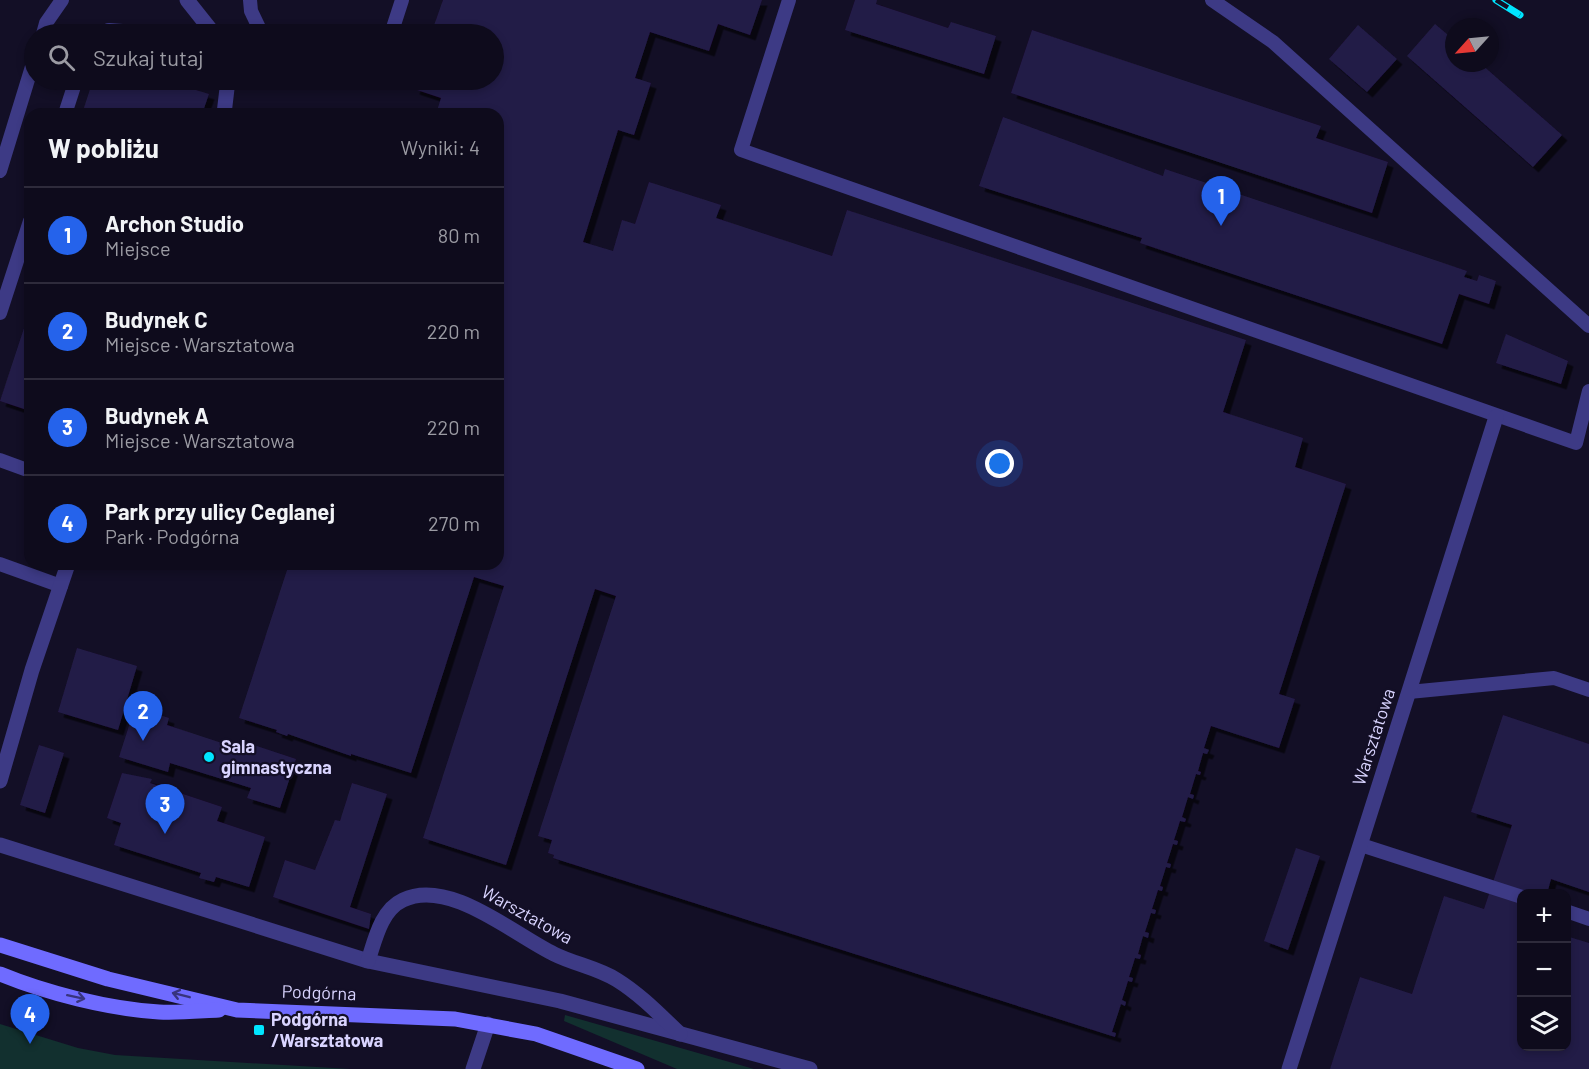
<!DOCTYPE html>
<html lang="pl">
<head>
<meta charset="utf-8">
<style>
	:root { --surface:#0e0b1c; --page:#1c1929; --text:#f1f3f6; --muted:#9b9ba3; --line:#2e2b3b; --accent:#2563eb }
	body { margin:0; font-family:Barlow,sans-serif; background:var(--page); color:var(--text) }
	.controls { position:absolute; right:18px; bottom:18px; display:grid; overflow:hidden; border-radius:12px; box-shadow:0 3px 9px #0003 }
	.controls button { width:54px; height:54px; display:grid; place-items:center; padding:0; border:0; border-bottom:2px solid var(--line); background:var(--surface); color:var(--text); font:30px sans-serif }
	.compass { position:absolute; left:1445px; top:18px; width:54px; height:54px; border-radius:50%; background:var(--surface); box-shadow:0 3px 9px #0003; rotate:243deg }
	.you { position:absolute; left:1000px; top:464px; width:21px; height:21px; margin:-15px; border:4px solid #fff; border-radius:50%; background:#1a73e8; box-shadow:0 0 0 9px #1a73e833 }
	.badge { display:grid; place-items:center; width:39px; height:39px; border-radius:50%; background:var(--accent); color:#fff; font-size:20px; font-weight:700 }
	.pin { position:absolute; translate:-50% -50px; filter:drop-shadow(0 2px 3px #0008) }
	.pin::after { content:''; position:absolute; top:32px; width:21px; height:18px; background:inherit; clip-path:polygon(0 0,100% 0,50% 100%) }
	.list { margin:0; padding:0; list-style:none }
	h2 { display:flex; justify-content:space-between; align-items:center; height:78px; margin:0; padding:0 24px; font-size:26px }
	h2 small { font-size:20px; font-weight:400; color:var(--muted) }
	.list li { display:grid; grid-template-columns:39px 1fr auto; gap:18px; align-items:center; box-sizing:border-box; height:96px; padding:0 24px; border-top:2px solid var(--line) }
	.list b { display:block; font-size:22px; white-space:nowrap }
	.list p { margin:0; font-size:20px; white-space:nowrap; color:var(--muted) }
	.list em { font-size:20px; font-style:normal; color:var(--muted) }
	.icon { flex:none; width:33px; height:33px; fill:none; stroke:currentColor; stroke-width:2; stroke-linecap:round; stroke-linejoin:round }
	.map { position:relative; flex:none; width:1589px; height:1069px; overflow:hidden }
	.search { position:absolute; background:var(--surface); box-shadow:0 3px 9px #0003; left:24px; top:24px; width:480px; height:66px; display:flex; align-items:center; gap:15px; box-sizing:border-box; padding:0 21px; border-radius:33px; color:var(--muted); font-size:22px }
	.panel { position:absolute; background:var(--surface); box-shadow:0 3px 9px #0003; left:24px; top:108px; width:480px; height:462px; border-radius:18px }
	.map>svg:first-child { display:block }
	.green { fill:#12302f }
	.building { fill:#241b47; filter:url(#shadow) }
	.lines { fill:none; stroke-linecap:round; stroke-linejoin:round }
	.lane { stroke:#3d3a85; stroke-width:14 }
	.street { stroke:#3d3a85; stroke-width:15 }
	.secondary { stroke:#6f6bff; stroke-width:15 }
	.rail-casing { stroke:#00e5ff; stroke-width:7 }
	.rail { stroke:#130f26; stroke-width:4.5; stroke-dasharray:14; stroke-linecap:butt }
	.oneway { stroke:#38347d }
	.poi-dot { fill:#00e5ff; stroke:#130f26; stroke-width:2 }
	.labels { text-anchor:middle; stroke-width:4.5; stroke-linejoin:round; paint-order:stroke }
	.street-label { font-size:18px; fill:#d9d4ff; stroke:#130f26 }
	.poi-label { font-size:18px; font-weight:bold; fill:#d9d4ff; stroke:#130f26; text-anchor:start }
</style>
</head>
<body>
<div class="map">
<svg width="1589" height="1069" viewBox="0 0 1589 1069">
	<defs>
		<filter id="shadow"><feDropShadow dx="5.5" dy="5.5" stdDeviation="0" flood-color="#0009"/></filter>
	</defs>
	<rect width="100%" height="100%" fill="#130f26"/>
	<g class="green">
		<polygon points="565,1015 754,1069 677,1069 564,1021"/>
		<polygon points="0,1024 78,1048 115,1055 350,1069 0,1069"/>
	</g>
	<g class="building">
		<polygon points="443,0 762,0 750,35 718,24 709,51 650,32 635,78 651,83 634,135 618,130 583,242 613,251 622,220 635,224 649,182 721,205 716,218 832,256 847,210 1246,340 1223,412 1303,438 1295,467 1346,484 1279,694 1295,699 1279,748 1211,726 1204,748 1209,750 1207,754 1203,753 1198,771 1201,772 1200,775 1196,774 1190,794 1194,795 1193,799 1188,797 1182,817 1186,819 1185,822 1180,821 1174,840 1178,841 1177,845 1173,844 1167,863 1171,864 1170,868 1166,867 1160,886 1163,887 1162,891 1158,890 1152,909 1156,910 1155,914 1151,913 1145,932 1149,933 1148,938 1143,936 1138,954 1141,955 1140,959 1135,958 1129,977 1133,978 1132,982 1128,981 1122,1000 1126,1002 1125,1006 1121,1004 1112,1032 1116,1033 1115,1037 553,858 554,855 548,853 552,840 538,836 616,596 595,589 506,865 423,838 504,586 474,577 411,773 351,754 351,756 288,734 287,736 276,732 277,730 239,718 289,564 498,564 498,114 436,114 441,98 414,89 417,80 494,80 494,34 431,34"/>
		<polygon points="855,0 877,0 876,4 948,28 951,22 996,36 984,74 845,30"/>
		<polygon points="1435,24 1454,40 1454,63 1480,63 1562,135 1533,167 1407,56"/>
		<polygon points="1358,25 1397,59 1367,92 1329,59"/>
		<polygon points="1032,30 1321,126 1316,138 1388,162 1372,213 1011,93"/>
		<polygon points="93,80 163,80 209,94 202,114 82,114"/>
		<polygon points="1003,117 1163,176 1165,169 1467,271 1464,277 1477,281 1479,275 1496,281 1489,304 1459,294 1442,344 1140,243 1142,238 979,186"/>
		<polygon points="30,310 30,411 0,401"/>
		<polygon points="1506,334 1568,361 1561,384 1496,363"/>
		<polygon points="77,648 137,666 118,730 58,712"/>
		<polygon points="135,707 169,718 167,725 240,749 242,741 296,759 280,808 247,798 251,788 170,763 168,772 119,757"/>
		<polygon points="1503,715 1589,744 1589,892 1551,879 1547,894 1522,894 1522,1046 1566,1046 1566,936 1589,943 1589,1069 1330,1069 1360,977 1412,994 1444,896 1484,909 1512,825 1471,812"/>
		<polygon points="39,745 64,753 45,813 20,805"/>
		<polygon points="122,773 152,779 150,783 222,807 217,821 265,837 249,887 216,877 214,882 199,878 201,873 114,845 121,823 107,818"/>
		<polygon points="352,783 387,794 350,907 371,914 369,929 273,897 285,860 315,870 335,820 340,821"/>
		<polygon points="1296,848 1320,856 1288,950 1264,941"/>
	</g>
	<g class="lines">
		<g class="lane">
			<polyline points="250,0 251,11 261,32"/>
			<polyline points="789,0 741,150 1576,443 1589,391"/>
			<polyline points="1212,0 1273,42 1589,326"/>
			<polyline points="43,34 46,23 62,0"/>
			<polyline points="97,34 109,30 163,34"/>
			<polyline points="258,34 261,32 294,34"/>
			<polyline points="391,34 402,0"/>
			<polyline points="65,114 76,80"/>
			<polyline points="0,171 34,60"/>
			<polyline points="0,313 30,221"/>
			<polyline points="0,460 30,471"/>
			<polyline points="0,564 61,586"/>
			<polyline points="1409,692 1554,678 1589,690"/>
			<polyline points="1361,845 1522,897"/>
			<polyline points="1566,911 1589,919"/>
		</g>
		<g class="street">
			<polyline points="187,0 214,34"/>
			<polyline points="224,114 228,80"/>
			<polyline points="0,781 32,670 68,564"/>
			<polyline points="0,845 368,961 560,1001 810,1069"/>
			<path d="M368 961C375 940 381 910 403 900 450 878 514 935 554 954 574 964 598 968 617 980 641 995 660 1015 680 1034"/>
			<polyline points="473,1069 488,1024"/>
			<polyline points="1289,1069 1496,417"/>
		</g>
		<g class="secondary">
			<polyline points="0,945 108,979 237,1010 455,1019 536,1034 637,1069"/>
			<path d="M0 974C46 993 109 1009 159 1012 179 1013 199 1011 219 1010"/>
		</g>
		<g class="rail-casing">
			<polyline id="rail" points="1496,0 1520,15"/>
		</g>
		<use href="#rail" class="rail"/>
	</g>
	<defs><path id="oneway-shaft" d="M-6 0H5M1.5-3L5.5 0L1.5 3" fill="none" stroke-width="1.6" stroke-linecap="round" stroke-linejoin="round" transform="scale(1.5)"/></defs>
	<g class="oneway">
		<use href="#oneway-shaft" transform="translate(181 995) rotate(-166)"/>
		<use href="#oneway-shaft" transform="translate(76 997) rotate(12)"/>
	</g>
	<g class="poi-dot">
		<circle cx="209" cy="757" r="6"/>
		<rect x="253" y="1024" width="12" height="12" rx="3"/>
	</g>
	<g class="labels">
		<g class="street-label">
			<text transform="translate(1374 737) rotate(-72)" y="6">Warsztatowa</text>
			<text transform="translate(527 915) rotate(29)" y="6">Warsztatowa</text>
			<text transform="translate(319 993) rotate(2)" y="6">Podgórna</text>
		</g>
		<g class="poi-label">
			<text x="221" y="753">Sala<tspan x="221" dy="21">gimnastyczna</tspan></text>
			<text x="271" y="1026">Podgórna<tspan x="271" dy="21">/Warsztatowa</tspan></text>
		</g>
	</g>
</svg>
<div class="controls">
<button>+</button>
<button>−</button>
<button><svg class="icon" aria-label="layers" viewBox="0 0 24 24"><path d="M12 4l9 5-9 5-9-5zM3 14l9 5 9-5"/></svg></button>
</div>
<svg class="compass" viewBox="-18 -18 36 36"><path d="M0-13l5 13h-10z" fill="#e53935"/><path d="M0 13l5-13h-10z" fill="#9b9ba3"/></svg>
<div class="you"></div>
<div class="pin badge" style="left:1221px;top:226px">1</div>
<div class="pin badge" style="left:143px;top:741px">2</div>
<div class="pin badge" style="left:165px;top:834px">3</div>
<div class="pin badge" style="left:30px;top:1044px">4</div>
<div class="search"><svg class="icon" aria-label="search" viewBox="0 0 24 24"><circle cx="10" cy="10" r="6"/><path d="M15 15l6 6"/></svg>Szukaj tutaj</div>
<section class="panel">
<h2>W pobliżu<small>Wyniki: 4</small></h2>
<ul class="list">
<li><span class="badge">1</span><div><b>Archon Studio</b><p>Miejsce</p></div><em>80 m</em></li>
<li><span class="badge">2</span><div><b>Budynek C</b><p>Miejsce · Warsztatowa</p></div><em>220 m</em></li>
<li><span class="badge">3</span><div><b>Budynek A</b><p>Miejsce · Warsztatowa</p></div><em>220 m</em></li>
<li><span class="badge">4</span><div><b>Park przy ulicy Ceglanej</b><p>Park · Podgórna</p></div><em>270 m</em></li>
</ul>
</section>
</div>
</body>
</html>
